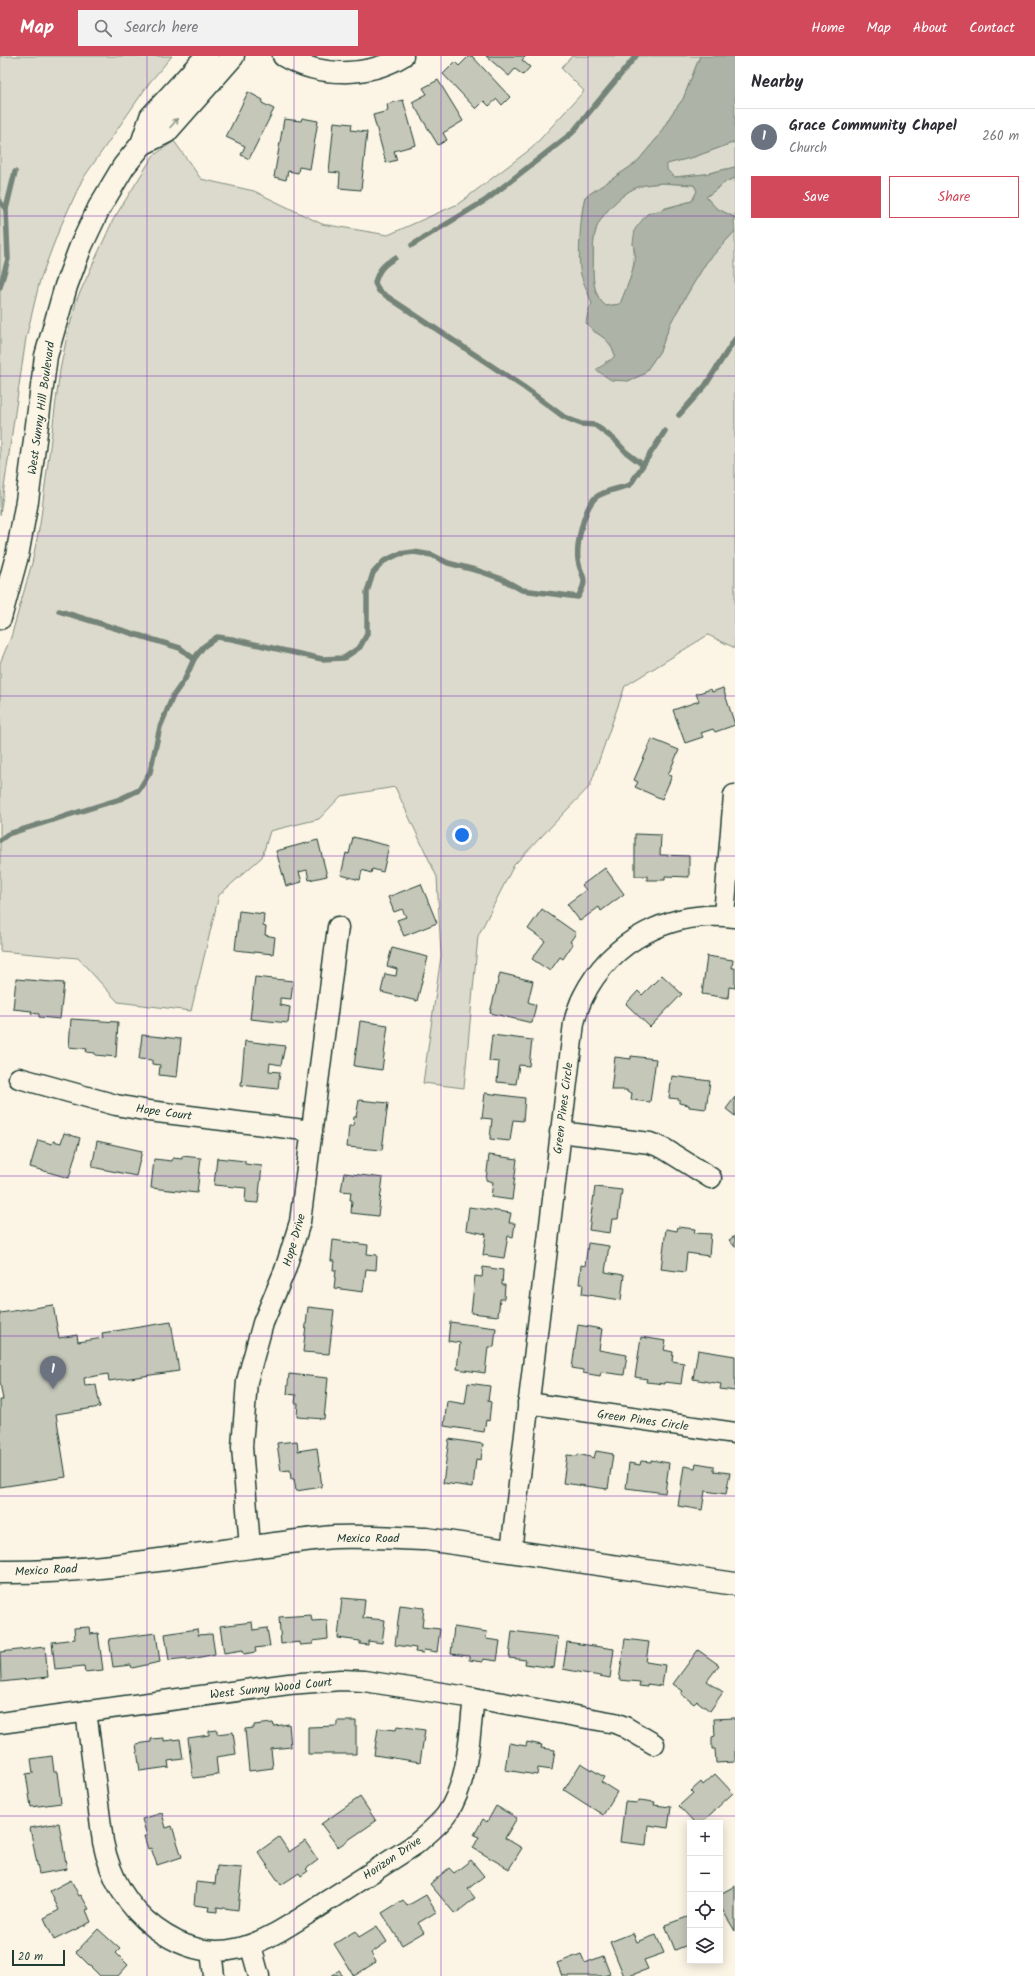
<!DOCTYPE html>
<html lang="en">
<head>
<meta charset="utf-8">
<style>
	:root { --surface:#fff; --page:#f2f2f3; --text:#2b2b33; --muted:#7c7c81; --line:#e1e1e2; --accent:#d1495b }
	body { margin:0; font-family:Kalam,sans-serif; background:var(--page); color:var(--text) }
	.controls { position:absolute; right:12px; bottom:12px; display:grid; overflow:hidden; border-radius:0px; box-shadow:0 2px 10px #0003 }
	.controls button { width:36px; height:36px; display:grid; place-items:center; padding:0; border:0; border-bottom:1px solid var(--line); background:var(--surface); color:var(--text); font:20px sans-serif }
	.scale { position:absolute; left:12px; bottom:10px; width:53px; box-sizing:border-box; padding-left:4px; border:2px solid #1f3d34; border-top:0; font-size:11px; line-height:14px; white-space:nowrap; color:#1f3d34; -webkit-text-stroke:3px #fcf5e5; paint-order:stroke }
	.you { position:absolute; left:462px; top:779px; width:14px; height:14px; margin:-10px; border:3px solid #fff; border-radius:50%; background:#1a73e8; box-shadow:0 0 0 6px #1a73e833 }
	.badge { display:grid; place-items:center; width:26px; height:26px; border-radius:50%; background:var(--accent); color:#fff; font-size:13px; font-weight:700 }
	.pin { position:absolute; translate:-50% -33px; filter:drop-shadow(0 1px 2px #0008) }
	.pin::after { content:''; position:absolute; top:21px; width:14px; height:12px; background:inherit; clip-path:polygon(0 0,100% 0,50% 100%) }
	.list { margin:0; padding:0; list-style:none }
	h2 { display:flex; justify-content:space-between; align-items:center; height:52px; margin:0; padding:0 16px; font-size:17px }
	h2 small { font-size:13px; font-weight:400; color:var(--muted) }
	.list li { display:grid; grid-template-columns:26px 1fr auto; gap:12px; align-items:center; box-sizing:border-box; height:56px; padding:0 16px; border-top:1px solid var(--line) }
	.list b { display:block; font-size:15px; white-space:nowrap }
	.list p { margin:0; font-size:13px; white-space:nowrap; color:var(--muted) }
	.list em { font-size:13px; font-style:normal; color:var(--muted) }
	.actions { display:flex; gap:8px; padding:12px 16px }
	.actions a { flex:1; padding:9px 0; border:1px solid var(--accent); border-radius:0px; text-align:center; font-size:14px; color:var(--accent) }
	.actions .main { background:var(--accent); color:#fff }
	.icon { flex:none; width:22px; height:22px; fill:none; stroke:currentColor; stroke-width:2; stroke-linecap:round; stroke-linejoin:round }
	.map { position:relative; flex:none; width:735px; height:1920px; overflow:hidden }
	header { display:flex; align-items:center; gap:24px; box-sizing:border-box; height:56px; padding:0 20px; background:var(--accent); color:#fff }
	header strong { font-size:19px }
	nav { display:flex; gap:22px; margin-inline-start:auto; font-size:14px }
	.search { width:280px; height:36px; background:var(--page); display:flex; align-items:center; gap:10px; box-sizing:border-box; padding:0 14px; border-radius:0px; color:var(--muted); font-size:15px }
	main { display:flex }
	aside { flex:1; background:var(--surface) }
	.map>svg:first-child { display:block }
	.green { fill:#dcdacc; stroke:#7e8c80 }
	.water { fill:#aeb3a7; stroke:#758479; fill-rule:evenodd }
	.lines { fill:none; stroke-linecap:round; stroke-linejoin:round }
	.stream { stroke:#758479; stroke-width:5.5 }
	.building { fill:#c5c7b9; stroke:#1f3d34 }
	.street-casing { stroke:#1f3d34; stroke-width:23 }
	.secondary-casing { stroke:#1f3d34; stroke-width:25 }
	.primary-casing { stroke:#1f3d34; stroke-width:25 }
	.street { stroke:#fcf5e5; stroke-width:20 }
	.secondary { stroke:#fcf5e5; stroke-width:22 }
	.primary { stroke:#fcf5e5; stroke-width:22 }
	.oneway { stroke:#8e998c }
	.grid { fill:none; stroke:#7b2cbf; stroke-width:1; stroke-opacity:0.55 }
	.labels { text-anchor:middle; stroke-width:4; stroke-linejoin:round; paint-order:stroke }
	.street-label { font-size:12px; fill:#1f3d34; stroke:#fcf5e5 }
</style>
</head>
<body>
<header>
<strong>Map</strong>
<div class="search"><svg class="icon" aria-label="search" viewBox="0 0 24 24"><circle cx="10" cy="10" r="6"/><path d="M15 15l6 6"/></svg>Search here</div>
<nav><a>Home</a><a>Map</a><a>About</a><a>Contact</a></nav>
</header>
<main>
<div class="map">
<svg width="735" height="1920" viewBox="0 0 735 1920">
	<rect width="100%" height="100%" fill="#fcf5e5"/>
	<filter id="ink" filterUnits="userSpaceOnUse"><feTurbulence type="fractalNoise" baseFrequency=".025" numOctaves="2"/><feDisplacementMap in="SourceGraphic" scale="8" xChannelSelector="R" yChannelSelector="G"/><feConvolveMatrix kernelMatrix="1 2 1 2 8 2 1 2 1" color-interpolation-filters="sRGB"/></filter>
	<g filter="url(#ink)">
		<g class="green">
			<polygon points="0,0 172,0 150,26 82,124 59,174 40,224 26,282 0,459"/>
			<path d="M572 0H700L683 43 671 59 658 81 636 107 585 141C577 169 583 221 592 248L588 255 593 275C605 282 611 286 615 299L613 303 605 306 628 325 644 318 660 295 671 266 692 230 706 207 735 175V592L708 579 625 630 590 730 514 809 478 880 464 1032 423 1027 441 900 437 821 395 731 341 740 319 763 270 775 262 801 219 839 191 955 118 946 78 902 0 895V607L11 581 32 507 40 468 60 314 67 280 77 243 113 164 153 100 174 85 201 123 254 135 322 168 388 179 458 148 532 92 584 35 561 12Z"/>
			<polygon points="735,86 735,111 705,118 674,121 667,114 666,108 694,101"/>
			<polygon points="735,122 735,165 734,161 716,152 706,141 727,125"/>
			<path d="M662 127 694 129 697 135 692 145 665 152 633 187C637 211 629 226 620 248L606 250C594 241 593 225 593 211 594 199 592 185 596 174 599 160 624 135 638 131 645 128 655 128 662 127Z"/>
		</g>
		<path class="water" d="M700 0H735V86L694 101 667 108V114L675 121 705 118 735 111V122L727 125 706 141 716 152 734 161 735 175 706 207 692 230 671 266 660 295 644 318 628 325 611 324 596 314C602 309 612 305 615 299 608 279 598 281 586 267L588 255 592 248C589 238 584 229 581 219 577 205 581 155 585 141L636 107 658 81 671 59 683 43ZM662 127 694 129 697 135 692 145 647 158 635 173 633 187 636 202 630 223 620 248 606 250C594 241 593 225 593 211 594 199 592 185 596 174 599 160 624 135 638 131 645 128 655 128 662 127Z"/>
		<g class="lines">
			<g class="stream">
				<polyline points="0,146 6,153 8,203 0,231"/>
				<polyline points="6,153 15,116"/>
				<polyline points="412,189 486,144 572,77 636,0"/>
				<path d="M395 202C384 208 378 214 375 227L379 235 525 332 564 361 581 368 595 369 615 384 626 396 643 409"/>
				<polyline points="679,359 705,330 735,283"/>
				<polyline points="59,555 180,592 194,603"/>
				<path d="M0 784 8 778 120 743 139 734 150 716 160 671 173 640 185 623 194 603 203 591 217 581 232 583 322 603 344 602 360 591 367 578V536L373 517 384 505 399 498 414 496 432 499 448 507 479 515 502 523 522 534 578 541C590 520 581 523 578 504 576 488 584 453 595 442 604 434 619 433 630 429L665 375"/>
			</g>
		</g>
		<g class="building">
			<polygon points="469,0 472,0 510,41 502,49 497,43 489,50 484,45 476,53 443,18 455,6 459,10"/>
			<polygon points="486,0 526,0 522,4 530,11 523,19 515,13 509,20"/>
			<polygon points="438,24 463,65 443,77 447,84 438,89 412,46 427,38 423,32"/>
			<polygon points="248,36 263,44 262,47 274,53 249,103 241,99 245,90 226,81"/>
			<polygon points="403,44 416,89 394,95 397,104 386,107 373,59 388,55 387,48"/>
			<polygon points="302,62 318,65 310,113 299,111 298,117 288,115 286,124 274,121 284,63 301,65"/>
			<polygon points="334,66 352,68 351,74 367,76 361,134 339,132 340,117 329,116"/>
			<polygon points="723,632 735,669 715,676 713,673 701,677 703,681 685,687 673,654 699,645 696,638 711,633 712,636"/>
			<polygon points="652,683 679,694 668,719 672,720 662,743 635,731 638,726 634,724"/>
			<polygon points="635,778 661,779 660,799 689,800 689,821 665,820 665,824 647,824 647,820 635,820"/>
			<polygon points="353,781 389,790 383,816 372,813 371,817 362,814 360,824 341,819 346,797 349,798"/>
			<polygon points="318,784 327,820 309,824 307,814 299,816 302,826 286,830 276,795"/>
			<polygon points="605,812 624,838 601,855 599,851 580,865 567,848 586,834 582,829"/>
			<polygon points="421,828 437,867 404,880 397,864 406,861 402,853 394,856 388,841"/>
			<polygon points="542,853 576,877 570,886 573,888 563,903 560,901 550,915 532,903 545,885 528,873"/>
			<polygon points="239,855 264,858 263,870 266,871 265,879 275,881 273,898 235,894"/>
			<polygon points="392,892 428,901 417,945 381,936 385,918 396,920 397,913 387,910"/>
			<polygon points="707,900 733,904 732,912 735,912 735,932 729,931 728,942 702,938"/>
			<polygon points="500,917 533,925 528,946 536,949 532,967 490,957"/>
			<polygon points="662,919 682,938 650,971 626,948 638,935 642,939"/>
			<polygon points="255,921 293,925 291,943 280,942 280,949 290,951 288,967 250,963"/>
			<polygon points="16,923 64,927 60,963 39,961 39,958 31,957 32,955 13,953"/>
			<polygon points="71,963 118,966 116,1001 95,999 95,997 86,996 87,993 69,991"/>
			<polygon points="360,965 388,969 382,1014 354,1010"/>
			<polygon points="142,979 181,983 177,1021 159,1019 160,1009 152,1008 152,1004 139,1003"/>
			<polygon points="492,979 532,984 529,1010 519,1009 516,1028 497,1026 499,1006 489,1005"/>
			<polygon points="245,985 285,990 281,1009 270,1007 269,1015 280,1016 278,1033 241,1029"/>
			<polygon points="631,1000 656,1003 650,1046 631,1044 632,1037 627,1036 627,1034 611,1034 615,1001 631,1003"/>
			<polygon points="672,1020 710,1025 706,1053 689,1051 689,1049 679,1047 679,1043 669,1042"/>
			<polygon points="485,1037 525,1042 523,1065 513,1064 510,1085 490,1083 492,1063 482,1062"/>
			<polygon points="735,1041 735,1060 726,1053"/>
			<polygon points="359,1044 388,1047 382,1094 347,1091 349,1070 353,1070 354,1061 356,1061"/>
			<polygon points="64,1077 80,1082 69,1122 30,1111 38,1084 52,1088 53,1085 61,1087"/>
			<polygon points="97,1085 142,1095 136,1120 92,1111"/>
			<polygon points="489,1099 517,1103 512,1144 491,1141 493,1126 486,1124"/>
			<polygon points="182,1100 201,1102 197,1137 151,1132 154,1103 172,1105 173,1102 182,1103"/>
			<polygon points="217,1102 245,1105 245,1108 262,1110 258,1147 245,1146 246,1132 214,1129"/>
			<polygon points="344,1117 383,1122 378,1160 351,1157 352,1144 350,1144 351,1136 341,1135"/>
			<polygon points="595,1131 622,1134 618,1163 612,1163 610,1177 589,1174"/>
			<polygon points="469,1151 511,1157 509,1167 515,1167 513,1181 508,1180 504,1202 483,1199 486,1178 466,1174"/>
			<polygon points="678,1171 695,1173 694,1177 711,1178 709,1200 687,1197 685,1216 661,1213 666,1173 677,1175"/>
			<polygon points="735,1180 735,1191 729,1184"/>
			<polygon points="333,1184 368,1189 367,1198 377,1199 376,1214 366,1213 363,1236 334,1232 336,1214 333,1214 334,1205 331,1205"/>
			<polygon points="588,1187 609,1190 605,1216 624,1219 621,1244 582,1238 583,1228 579,1228 581,1209 585,1210"/>
			<polygon points="483,1211 503,1214 502,1229 505,1229 504,1243 500,1243 498,1260 471,1257 475,1220 482,1221"/>
			<polygon points="53,1249 59,1282 77,1279 78,1286 103,1282 102,1277 171,1266 179,1315 109,1325 108,1318 84,1322 85,1330 96,1329 100,1351 56,1358 66,1421 0,1431 0,1344 3,1344 0,1327 0,1257"/>
			<polygon points="308,1251 334,1254 329,1298 303,1296"/>
			<polygon points="450,1266 496,1272 494,1291 488,1291 485,1317 457,1313 460,1287 448,1285"/>
			<polygon points="578,1269 602,1273 599,1294 627,1299 624,1319 601,1316 600,1320 583,1317 583,1314 572,1312"/>
			<polygon points="641,1281 666,1285 664,1294 673,1296 672,1305 684,1307 681,1328 665,1326 665,1328 646,1326 647,1323 635,1321"/>
			<polygon points="698,1294 735,1300 735,1335 720,1333 721,1328 693,1323"/>
			<polygon points="289,1318 328,1322 324,1363 297,1361 298,1347 295,1347 296,1339 287,1338"/>
			<polygon points="468,1327 490,1330 488,1345 491,1346 489,1365 486,1364 484,1376 444,1370 447,1345 465,1348"/>
			<polygon points="449,1383 483,1388 481,1404 476,1403 473,1431 443,1427"/>
			<polygon points="297,1385 298,1395 317,1392 322,1431 296,1435 294,1423 291,1423 290,1414 281,1415 277,1387"/>
			<polygon points="596,1395 613,1398 608,1433 563,1427 567,1399 578,1400 578,1398 594,1402"/>
			<polygon points="651,1404 669,1407 665,1437 626,1432 629,1407 640,1409 641,1405 651,1406"/>
			<polygon points="696,1407 714,1410 714,1415 730,1417 726,1438 705,1435 702,1454 678,1450 684,1410 695,1412"/>
			<polygon points="342,1542 365,1544 363,1562 385,1564 382,1587 368,1585 368,1589 360,1588 360,1585 338,1582"/>
			<polygon points="400,1549 424,1552 422,1571 440,1573 437,1596 424,1594 423,1597 415,1596 416,1592 395,1589"/>
			<polygon points="311,1559 312,1565 327,1564 328,1583 313,1585 313,1588 300,1589 300,1586 281,1588 279,1561"/>
			<polygon points="252,1566 253,1574 267,1572 270,1590 255,1592 256,1596 244,1598 243,1594 224,1597 220,1570"/>
			<polygon points="89,1571 90,1578 98,1577 103,1614 85,1616 84,1610 55,1613 52,1586 75,1583 74,1572"/>
			<polygon points="454,1571 487,1576 486,1583 500,1585 497,1605 483,1603 482,1606 469,1604 469,1600 451,1598"/>
			<polygon points="197,1573 198,1579 212,1578 215,1598 187,1604 187,1602 169,1604 165,1578"/>
			<polygon points="512,1575 558,1581 554,1612 525,1608 526,1604 509,1602"/>
			<polygon points="156,1577 160,1606 132,1612 131,1609 113,1611 109,1583"/>
			<polygon points="625,1583 649,1586 646,1606 665,1609 662,1630 647,1628 647,1631 639,1630 640,1626 619,1624"/>
			<polygon points="567,1586 614,1593 610,1622 563,1613"/>
			<polygon points="45,1591 48,1621 1,1626 0,1596"/>
			<polygon points="698,1594 719,1609 707,1625 723,1636 710,1655 697,1645 694,1648 681,1638 683,1635 673,1628"/>
			<polygon points="735,1662 735,1706 716,1707 715,1693 712,1693 712,1681 715,1680 714,1663"/>
			<polygon points="337,1665 356,1665 356,1698 308,1698 308,1671 337,1670"/>
			<polygon points="273,1667 274,1670 289,1668 291,1691 271,1693 273,1712 249,1715 245,1673 254,1672 254,1669"/>
			<polygon points="397,1670 425,1674 420,1706 374,1699 378,1672 396,1674"/>
			<polygon points="217,1674 217,1678 233,1676 236,1698 216,1701 218,1719 193,1722 188,1682 209,1679 209,1675"/>
			<polygon points="164,1682 164,1685 180,1683 183,1703 168,1705 169,1711 140,1715 136,1688 151,1686 151,1683"/>
			<polygon points="527,1686 542,1689 541,1692 555,1694 552,1714 538,1712 537,1719 505,1714 509,1687 526,1690"/>
			<polygon points="52,1700 54,1716 57,1716 61,1747 31,1751 26,1718 33,1717 31,1703"/>
			<polygon points="581,1707 604,1721 601,1726 617,1736 603,1759 564,1734"/>
			<polygon points="715,1718 733,1737 701,1767 695,1767 679,1750 693,1737 691,1735 701,1726 703,1729"/>
			<polygon points="360,1741 376,1765 338,1791 321,1768"/>
			<polygon points="639,1744 655,1746 654,1749 671,1751 668,1772 648,1769 646,1789 620,1786 625,1746 638,1747"/>
			<polygon points="496,1750 517,1762 505,1782 522,1792 509,1813 473,1792 479,1781 474,1779 483,1763 487,1766"/>
			<polygon points="162,1757 166,1772 172,1770 182,1801 157,1809 151,1792 148,1793 144,1780 147,1780 142,1763"/>
			<polygon points="59,1767 67,1813 39,1818 30,1772"/>
			<polygon points="279,1781 289,1796 305,1785 318,1804 306,1813 308,1815 301,1820 299,1817 281,1829 258,1796"/>
			<polygon points="471,1804 484,1820 468,1833 475,1842 455,1858 430,1828 449,1812 454,1817"/>
			<polygon points="217,1810 242,1812 238,1854 217,1851 217,1856 208,1855 209,1851 194,1849 196,1826 215,1828"/>
			<polygon points="71,1824 79,1840 81,1839 89,1853 86,1854 91,1866 54,1884 44,1862 59,1854 50,1835"/>
			<polygon points="735,1830 735,1875 720,1850 720,1838"/>
			<polygon points="426,1839 436,1856 418,1867 424,1876 402,1889 382,1857 403,1844 407,1850"/>
			<polygon points="690,1860 690,1888 675,1894 665,1869"/>
			<polygon points="377,1870 387,1886 371,1897 376,1906 354,1920 334,1888 355,1875 359,1881"/>
			<polygon points="98,1873 120,1893 116,1897 128,1909 118,1920 100,1920 76,1896"/>
			<polygon points="633,1877 637,1886 656,1879 664,1897 644,1904 648,1913 629,1920 624,1920 610,1886"/>
			<polygon points="581,1898 585,1907 603,1900 610,1918 605,1920 562,1920 557,1907"/>
			<polygon points="339,1915 343,1920 331,1920"/>
		</g>
		<g class="lines">
			<g class="street-casing">
				<g id="street">
					<path d="M283 0C319 21 367 22 403 0"/>
					<polyline points="724,859 734,739"/>
					<polyline points="19,1022 116,1049 149,1055 312,1075"/>
					<polyline points="560,1076 650,1087 663,1092 711,1122"/>
					<polyline points="528,1347 735,1377"/>
					<polyline points="250,1491 242,1391 247,1325 263,1267 285,1214 300,1166 338,871"/>
					<path d="M511 1495 574 967C576 959 579 949 583 941 611 884 672 853 735 861"/>
					<path d="M86 1655 103 1786C110 1820 126 1850 155 1872 220 1920 267 1884 324 1847 355 1827 385 1808 416 1788 426 1779 439 1769 447 1758 469 1724 469 1681 474 1642"/>
					<polyline points="0,1667 289,1628 341,1624 364,1625 474,1642 615,1667 625,1671 654,1688"/>
					<polyline points="251,1891 259,1920"/>
					<polyline points="211,1895 214,1920"/>
				</g>
			</g>
			<g class="secondary-casing">
				<g id="secondary">
					<polyline points="142,88 166,76 233,0"/>
					<polyline points="0,562 17,500 27,445 46,300 66,230 81,190 99,152 124,110 142,88 151,61 207,0"/>
				</g>
			</g>
			<g class="primary-casing">
				<path id="primary" d="M0 1516C84 1517 168 1503 250 1491 278 1488 307 1483 335 1481 365 1480 396 1482 426 1483L735 1528"/>
			</g>
			<use href="#street" class="street"/>
			<use href="#secondary" class="secondary"/>
			<use href="#primary" class="primary"/>
		</g>
		<defs><path id="oneway-shaft" d="M-6 0H5M1.5-3L5.5 0L1.5 3" fill="none" stroke-width="1.6" stroke-linecap="round" stroke-linejoin="round"/></defs>
		<use class="oneway" href="#oneway-shaft" transform="translate(174 67) rotate(-49)"/>
	</g>
	<path class="grid" d="M147 0V1920M294 0V1920M441 0V1920M588 0V1920M0 160H735M0 320H735M0 480H735M0 640H735M0 800H735M0 960H735M0 1120H735M0 1280H735M0 1440H735M0 1600H735M0 1760H735"/>
	<g class="labels">
		<g class="street-label">
			<text transform="translate(41 352) rotate(-82)" y="4">West Sunny Hill Boulevard</text>
			<text transform="translate(563 1052) rotate(-83)" y="4">Green Pines Circle</text>
			<text transform="translate(164 1056) rotate(8)" y="4">Hope Court</text>
			<text transform="translate(294 1184) rotate(-74)" y="4">Hope Drive</text>
			<text transform="translate(643 1364) rotate(8)" y="4">Green Pines Circle</text>
			<text x="368" y="1486">Mexico Road</text>
			<text transform="translate(46 1514) rotate(-3)" y="4">Mexico Road</text>
			<text transform="translate(271 1632) rotate(-6)" y="4">West Sunny Wood Court</text>
			<text transform="translate(392 1802) rotate(-34)" y="4">Horizon Drive</text>
		</g>
	</g>
</svg>
<div class="controls">
<button>+</button>
<button>−</button>
<button><svg class="icon" aria-label="locate" viewBox="0 0 24 24"><circle cx="12" cy="12" r="6"/><path d="M12 2v4M12 18v4M2 12h4M18 12h4"/></svg></button>
<button><svg class="icon" aria-label="layers" viewBox="0 0 24 24"><path d="M12 4l9 5-9 5-9-5zM3 14l9 5 9-5"/></svg></button>
</div>
<div class="scale">20 m</div>
<div class="you"></div>
<div class="pin badge" style="left:53px;top:1333px;background:#6b7280">1</div>
</div>
<aside>
<h2>Nearby<small></small></h2>
<ul class="list">
<li><span class="badge" style="background:#6b7280">1</span><div><b>Grace Community Chapel</b><p>Church</p></div><em>260 m</em></li>
</ul>
<div class="actions"><a class="main">Save</a><a>Share</a></div>
</aside>
</main>
</body>
</html>
